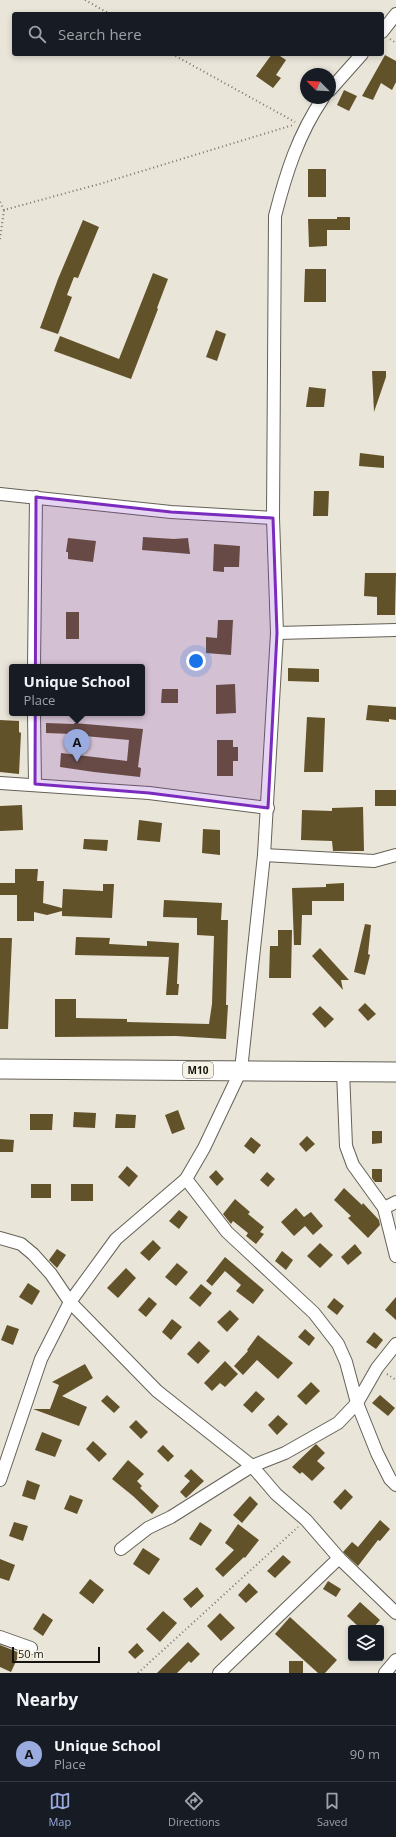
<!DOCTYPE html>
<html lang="en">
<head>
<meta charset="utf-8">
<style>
	:root { --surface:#171b24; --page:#242831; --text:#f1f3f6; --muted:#9ea1a6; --line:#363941; --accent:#99abdf }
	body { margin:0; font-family:"Open Sans",sans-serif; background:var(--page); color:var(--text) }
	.controls { position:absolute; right:12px; bottom:12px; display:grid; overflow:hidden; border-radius:4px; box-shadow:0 2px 6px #0003 }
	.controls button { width:36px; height:36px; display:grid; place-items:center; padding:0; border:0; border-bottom:1px solid var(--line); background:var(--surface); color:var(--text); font:20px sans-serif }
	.compass { position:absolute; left:300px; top:68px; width:36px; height:36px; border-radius:50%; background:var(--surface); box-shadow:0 2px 6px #0003; rotate:294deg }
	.scale { position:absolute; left:12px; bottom:10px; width:88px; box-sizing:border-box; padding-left:4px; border:2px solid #15130f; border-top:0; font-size:11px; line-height:14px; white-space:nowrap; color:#15130f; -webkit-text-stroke:3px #f7f2e6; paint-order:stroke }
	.you { position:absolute; left:196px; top:661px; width:14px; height:14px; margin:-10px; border:3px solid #fff; border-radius:50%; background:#1a73e8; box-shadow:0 0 0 6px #1a73e833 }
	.badge { display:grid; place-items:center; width:26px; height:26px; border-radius:50%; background:var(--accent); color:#111; font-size:13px; font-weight:700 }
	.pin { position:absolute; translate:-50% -33px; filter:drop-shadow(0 1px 2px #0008) }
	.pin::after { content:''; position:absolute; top:21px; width:14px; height:12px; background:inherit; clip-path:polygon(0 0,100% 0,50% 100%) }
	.popup { position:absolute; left:9px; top:664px; width:136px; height:52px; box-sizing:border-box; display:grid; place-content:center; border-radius:4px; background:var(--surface); filter:drop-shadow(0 1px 3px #0005); font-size:13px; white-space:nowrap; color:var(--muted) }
	.popup b { font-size:15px; color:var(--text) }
	.popup::after { content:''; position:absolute; left:50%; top:100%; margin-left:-8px; border:8px solid transparent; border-top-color:var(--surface) }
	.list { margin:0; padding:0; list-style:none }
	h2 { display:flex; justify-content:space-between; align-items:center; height:52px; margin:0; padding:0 16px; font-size:17px }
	h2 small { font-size:13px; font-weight:400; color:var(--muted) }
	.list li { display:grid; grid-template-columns:26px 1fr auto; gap:12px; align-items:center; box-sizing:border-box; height:56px; padding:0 16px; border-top:1px solid var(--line) }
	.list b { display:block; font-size:15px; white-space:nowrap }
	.list p { margin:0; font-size:13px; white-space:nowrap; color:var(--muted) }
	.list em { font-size:13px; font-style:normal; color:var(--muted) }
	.icon { flex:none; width:22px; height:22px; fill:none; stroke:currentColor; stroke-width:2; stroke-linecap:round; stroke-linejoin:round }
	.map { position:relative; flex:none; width:396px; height:1673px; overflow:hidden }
	.search { position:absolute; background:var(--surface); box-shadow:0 2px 6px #0003; left:12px; right:12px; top:12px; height:44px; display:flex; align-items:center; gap:10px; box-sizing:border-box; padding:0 14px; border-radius:4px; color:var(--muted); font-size:15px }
	.sheet { height:108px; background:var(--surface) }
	nav { display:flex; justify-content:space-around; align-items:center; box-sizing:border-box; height:56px; border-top:1px solid var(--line); background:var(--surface); font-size:11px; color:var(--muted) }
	nav a { display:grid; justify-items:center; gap:2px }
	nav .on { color:var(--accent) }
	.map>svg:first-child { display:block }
	.building { fill:#625229 }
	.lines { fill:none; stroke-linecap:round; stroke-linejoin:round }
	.minor-casing { stroke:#656157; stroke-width:14 }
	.primary-casing { stroke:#656157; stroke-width:21 }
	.path { stroke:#78756d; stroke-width:2; stroke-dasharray:1 3; stroke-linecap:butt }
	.minor { stroke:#fff; stroke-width:12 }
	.primary { stroke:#fff; stroke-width:19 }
	.marked { fill:#7b2cbf; fill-opacity:0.2; stroke:#7b2cbf; stroke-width:3; stroke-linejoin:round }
	.labels { text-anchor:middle; stroke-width:4; stroke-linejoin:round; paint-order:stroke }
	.shield { fill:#f7f2e6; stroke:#595650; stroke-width:1 }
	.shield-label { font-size:10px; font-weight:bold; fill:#15130f }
</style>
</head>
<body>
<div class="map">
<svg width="396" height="1673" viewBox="0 0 396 1673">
	<rect width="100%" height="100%" fill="#eae5d9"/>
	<g class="building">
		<polygon points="272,54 277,54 286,60 276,75 281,78 273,88 256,76"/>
		<polygon points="385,55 396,61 396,82 392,90 381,83 373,100 362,96"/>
		<polygon points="344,90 357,96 349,111 337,105"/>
		<rect x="308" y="169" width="18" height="28"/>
		<polygon points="337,217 350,217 350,230 327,230 327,246 309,247 308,219 337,219"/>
		<polygon points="83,220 99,227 78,278 74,277 67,295 72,297 58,334 40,328 58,279"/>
		<polygon points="305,269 326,269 326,302 304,302"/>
		<polygon points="153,273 168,279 157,308 158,309 131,379 54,351 60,336 119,359"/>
		<polygon points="216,330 226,334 217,361 206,357"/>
		<polygon points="372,371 386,371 386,377 374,412"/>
		<polygon points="309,387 326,389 324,407 306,407"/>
		<polygon points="360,453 384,456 384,468 359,466"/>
		<polygon points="314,491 329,491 328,516 313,516"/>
		<polygon points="143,537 174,539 188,538 190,554 142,550"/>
		<polygon points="68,538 96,541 93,562 68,559 68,552 66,552"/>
		<polygon points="214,544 240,546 239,567 224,567 224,572 213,571"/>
		<polygon points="365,573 396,573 395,615 377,615 377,597 364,596"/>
		<rect x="66" y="612" width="13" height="27"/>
		<polygon points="218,620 233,620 231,655 206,653 206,637 217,638"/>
		<polygon points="288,668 319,669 319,682 288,681"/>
		<polygon points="235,684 236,713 216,714 216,685"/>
		<polygon points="162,689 178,689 178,703 161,703"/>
		<polygon points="368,705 396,707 396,720 389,719 389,722 366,720"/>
		<polygon points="307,717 325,718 323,772 304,772"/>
		<polygon points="0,720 19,721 19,732 21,733 19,774 0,772"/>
		<polygon points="46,723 74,724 74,723 143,729 138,767 141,768 140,777 94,772 60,767 61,753 127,761 129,740 73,735 73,734 46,733"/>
		<polygon points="217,740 233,740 233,747 238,747 238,761 233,761 233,776 217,776"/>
		<rect x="375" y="790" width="21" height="16"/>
		<polygon points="22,805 23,830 0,831 0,806"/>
		<polygon points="363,807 364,851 333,851 332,841 301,840 302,810 332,811 332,808"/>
		<polygon points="139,820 162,823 160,842 137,840"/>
		<polygon points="203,829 220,830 220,855 202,853"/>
		<polygon points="84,839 108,840 107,851 83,849"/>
		<polygon points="15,869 38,869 37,881 44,881 43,903 62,908 63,889 103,891 103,884 114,884 112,918 62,916 62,911 47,915 34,912 34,921 17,921 17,895 0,895 0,883 15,883"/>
		<polygon points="344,883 344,901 312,901 312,915 302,915 301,945 294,945 292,888 326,887 326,884"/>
		<polygon points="164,900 222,903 221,920 228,920 226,1005 228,1005 226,1039 176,1036 55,1037 55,999 76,999 76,1018 127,1019 127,1022 209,1024 212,1004 214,936 197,935 197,918 163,917"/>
		<polygon points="365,924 371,925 368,954 370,955 365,975 354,972"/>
		<polygon points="278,930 292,930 291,978 269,978 270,946 278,946"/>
		<polygon points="76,937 110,938 109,944 147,946 147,941 179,943 177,984 179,984 178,995 166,995 169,957 75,955"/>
		<polygon points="0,938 12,938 8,1029 0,1029"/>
		<polygon points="320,948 349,980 341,980 343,990 312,956"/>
		<polygon points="365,1003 376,1014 368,1021 358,1010"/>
		<polygon points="320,1006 334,1019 325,1028 312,1014"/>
		<polygon points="178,1110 185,1129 172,1134 165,1115"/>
		<polygon points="74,1112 96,1113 95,1128 73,1127"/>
		<polygon points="30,1114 53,1114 52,1130 30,1130"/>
		<polygon points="116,1114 136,1115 135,1128 115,1128"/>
		<polygon points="372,1131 382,1131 382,1143 372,1144"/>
		<polygon points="307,1136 315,1144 306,1152 299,1144"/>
		<polygon points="251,1137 261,1145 254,1154 244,1146"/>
		<polygon points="0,1139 14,1140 13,1152 0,1152"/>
		<polygon points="127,1166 138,1176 129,1187 118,1177"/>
		<polygon points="372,1169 382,1169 382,1182 375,1182 372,1178"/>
		<polygon points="216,1170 224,1179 217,1186 209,1177"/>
		<polygon points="267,1172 275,1179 268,1187 260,1180"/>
		<rect x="31" y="1184" width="20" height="14"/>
		<rect x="71" y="1184" width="22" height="17"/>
		<polygon points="344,1188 362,1205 363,1203 379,1220 380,1225 368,1238 348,1218 351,1216 334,1200"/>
		<polygon points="235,1199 250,1212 248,1214 264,1227 260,1232 264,1234 256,1244 246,1236 248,1233 233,1221 231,1224 223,1214"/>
		<polygon points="296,1208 304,1217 311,1212 323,1226 313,1235 305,1226 294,1236 281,1222"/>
		<polygon points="179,1210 188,1217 179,1229 169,1221"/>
		<polygon points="153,1240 161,1248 149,1261 140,1253"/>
		<polygon points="320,1243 333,1255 320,1268 307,1256"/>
		<polygon points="355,1244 362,1253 348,1265 341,1257"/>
		<polygon points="57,1249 66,1255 57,1268 49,1260"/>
		<polygon points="282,1251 293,1260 286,1270 275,1261"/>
		<polygon points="225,1257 264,1290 253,1304 236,1291 241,1285 225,1271 212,1286 206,1281"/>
		<polygon points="177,1263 188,1272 176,1286 165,1277"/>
		<polygon points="126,1268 136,1278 118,1298 107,1288"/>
		<polygon points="28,1283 40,1291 32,1305 19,1297"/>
		<polygon points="201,1284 212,1293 200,1307 189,1298"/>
		<polygon points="149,1297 157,1304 146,1317 138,1310"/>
		<polygon points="396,1297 396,1320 385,1310"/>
		<polygon points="334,1298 344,1306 337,1315 327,1307"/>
		<polygon points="230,1310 239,1319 227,1332 217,1322"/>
		<polygon points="172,1319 182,1327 171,1340 162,1332"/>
		<polygon points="7,1325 19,1329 13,1345 1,1340"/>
		<polygon points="305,1329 315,1338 309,1346 298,1337"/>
		<polygon points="374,1332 383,1340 376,1349 366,1342"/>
		<polygon points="258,1335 293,1363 278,1379 257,1360 243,1375 234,1366 248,1351 247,1350"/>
		<polygon points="199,1341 210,1351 198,1364 187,1354"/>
		<polygon points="225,1361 238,1374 225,1387 220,1383 212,1391 204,1383"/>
		<polygon points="85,1364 93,1378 62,1396 87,1407 79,1426 33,1409 50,1409 59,1385 52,1382"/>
		<polygon points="311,1382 320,1391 306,1405 297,1396"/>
		<polygon points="256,1391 265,1399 252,1413 243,1405"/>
		<polygon points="107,1395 120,1407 114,1413 101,1401"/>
		<polygon points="380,1395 395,1408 388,1416 372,1403"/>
		<polygon points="278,1415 288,1424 277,1435 268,1425"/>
		<polygon points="136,1420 148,1432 141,1439 129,1427"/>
		<polygon points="42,1432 62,1440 55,1457 35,1450"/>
		<polygon points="93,1441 107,1454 99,1462 86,1449"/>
		<polygon points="316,1444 325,1453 317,1461 325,1468 312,1481 302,1472 300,1474 292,1467"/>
		<polygon points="163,1445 174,1456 168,1462 157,1451"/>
		<polygon points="128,1460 144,1474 137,1481 142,1486 140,1488 159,1506 152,1514 133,1496 112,1479"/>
		<polygon points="191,1469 204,1481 186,1498 180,1492 190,1481 184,1476"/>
		<polygon points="27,1480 40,1485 35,1500 22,1496"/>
		<polygon points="345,1489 353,1497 341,1510 333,1502"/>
		<polygon points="70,1495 83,1500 77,1514 64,1509"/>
		<polygon points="250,1496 258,1504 242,1523 233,1515"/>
		<polygon points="380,1520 390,1529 380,1541 378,1540 358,1566 343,1552 352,1542 358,1547"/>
		<polygon points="14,1522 28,1526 23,1541 9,1536"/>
		<polygon points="200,1522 212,1530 201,1546 189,1539"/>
		<polygon points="238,1524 259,1540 245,1558 244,1557 223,1577 215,1569 234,1550 225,1543"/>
		<polygon points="143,1548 160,1559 149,1575 133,1564"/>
		<polygon points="283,1555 291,1562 275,1578 267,1571"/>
		<polygon points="0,1559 15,1565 9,1581 0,1578"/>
		<polygon points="90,1579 104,1590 93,1604 79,1593"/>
		<polygon points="328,1581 341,1589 336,1597 323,1589"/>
		<polygon points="249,1583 258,1592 246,1603 238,1595"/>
		<polygon points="197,1587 204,1596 191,1608 183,1599"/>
		<polygon points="360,1602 380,1620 373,1628 360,1628 347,1616"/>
		<polygon points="163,1611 177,1623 160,1642 146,1629"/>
		<polygon points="43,1613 53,1620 43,1636 33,1629"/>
		<polygon points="220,1613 235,1628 221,1641 207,1626"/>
		<polygon points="290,1617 337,1660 325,1673 318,1673 275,1634"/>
		<polygon points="188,1642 200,1654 191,1663 189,1661 177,1673 157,1673"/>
		<polygon points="137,1643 144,1651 135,1659 128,1652"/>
		<polygon points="0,1645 20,1653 11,1672 0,1667"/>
		<rect x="289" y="1661" width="14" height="12"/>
	</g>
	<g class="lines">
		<g class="minor-casing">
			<g id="minor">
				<polyline points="382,32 396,14"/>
				<polyline points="330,90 362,54"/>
				<path d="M323 98C298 135 286 173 275 216L273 518 277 633 264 855 241 1070 204 1148 186 1179 227 1232 314 1313 338 1344 346 1362 357 1403 377 1453 390 1479 396 1485"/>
				<polyline points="0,494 171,512 273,518"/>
				<polyline points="277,633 396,630"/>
				<polyline points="34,667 36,497"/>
				<polyline points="34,713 35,784"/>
				<polyline points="0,783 149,793 268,808"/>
				<polyline points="264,855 374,861 396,855"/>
				<polyline points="343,1071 346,1146 353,1165 384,1208 396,1256"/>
				<polyline points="384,1208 396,1202"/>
				<polyline points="0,1238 21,1244 33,1254 51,1274 70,1302 157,1391 252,1466 276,1494 306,1520 339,1558 396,1613"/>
				<polyline points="0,1480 41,1359 70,1302 116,1239 186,1179"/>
				<polyline points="121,1549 148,1528 171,1517 252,1466 285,1453 338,1423 357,1403 377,1368 396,1344"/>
				<polyline points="0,1637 31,1648"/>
				<polyline points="219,1673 339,1558"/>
				<polyline points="385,1673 396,1660"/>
			</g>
		</g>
		<g class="primary-casing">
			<polyline id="primary" points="0,1069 396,1072"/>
		</g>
		<g class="path">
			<polyline points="85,0 110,14"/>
			<polyline points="390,39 396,43"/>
			<polyline points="172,54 295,122"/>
			<polyline points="0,202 4,210 103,183 293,125"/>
			<polyline points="0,239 4,210"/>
			<polyline points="387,1374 396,1380"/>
			<polyline points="138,1673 298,1527"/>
		</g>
		<use href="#minor" class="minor"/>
		<use href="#primary" class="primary"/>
	</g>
	<path class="marked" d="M36 497 171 512 273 518 277 633 268 808 149 793 35 784Z"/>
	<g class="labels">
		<rect class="shield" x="183" y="1062" width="30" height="16" rx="3"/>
		<g class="shield-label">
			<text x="198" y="1074">M10</text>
		</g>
	</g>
</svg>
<div class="controls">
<button><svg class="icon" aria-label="layers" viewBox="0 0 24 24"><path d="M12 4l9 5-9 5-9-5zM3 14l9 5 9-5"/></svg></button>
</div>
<svg class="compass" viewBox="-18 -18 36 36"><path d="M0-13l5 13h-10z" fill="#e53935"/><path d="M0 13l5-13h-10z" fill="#9ea1a6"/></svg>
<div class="scale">50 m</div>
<div class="you"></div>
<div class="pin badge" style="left:77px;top:762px">A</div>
<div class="popup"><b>Unique School</b>Place</div>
<div class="search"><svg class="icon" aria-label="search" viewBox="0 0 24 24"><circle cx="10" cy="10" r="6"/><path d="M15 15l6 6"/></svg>Search here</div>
</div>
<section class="sheet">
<h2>Nearby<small></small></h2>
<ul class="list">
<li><span class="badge">A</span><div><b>Unique School</b><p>Place</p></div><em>90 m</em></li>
</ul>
</section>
<nav>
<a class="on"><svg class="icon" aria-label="map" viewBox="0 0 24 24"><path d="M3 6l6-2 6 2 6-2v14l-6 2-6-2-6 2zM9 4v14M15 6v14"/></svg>Map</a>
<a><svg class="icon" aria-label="directions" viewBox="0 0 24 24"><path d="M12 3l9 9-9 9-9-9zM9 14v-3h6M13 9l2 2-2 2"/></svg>Directions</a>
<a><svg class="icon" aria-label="saved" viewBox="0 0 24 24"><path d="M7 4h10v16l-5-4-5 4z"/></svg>Saved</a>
</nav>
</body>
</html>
